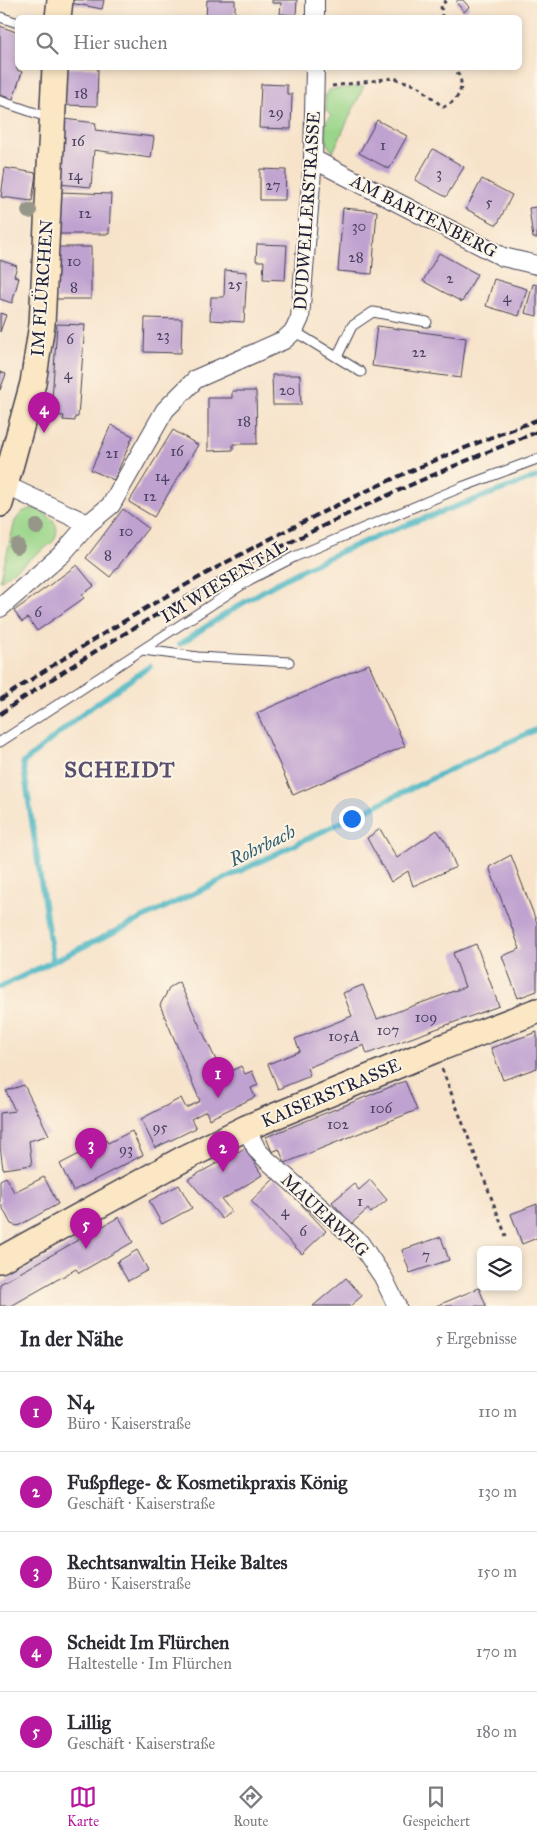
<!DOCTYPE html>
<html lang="de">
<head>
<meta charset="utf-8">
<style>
	:root { --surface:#fff; --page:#f2f2f3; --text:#2b2b33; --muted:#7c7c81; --line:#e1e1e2; --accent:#b5179e }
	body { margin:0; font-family:"IM FELL Great Primer",serif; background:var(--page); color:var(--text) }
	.controls { position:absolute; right:15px; bottom:15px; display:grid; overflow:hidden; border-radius:8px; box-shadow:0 2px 8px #0003 }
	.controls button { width:45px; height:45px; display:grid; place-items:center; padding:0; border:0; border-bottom:1px solid var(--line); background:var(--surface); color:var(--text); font:25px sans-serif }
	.you { position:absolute; left:351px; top:818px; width:18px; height:18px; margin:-12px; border:4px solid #fff; border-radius:50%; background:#1a73e8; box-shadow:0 0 0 8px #1a73e833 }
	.badge { display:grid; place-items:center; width:32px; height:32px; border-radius:50%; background:var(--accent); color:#fff; font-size:16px; font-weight:700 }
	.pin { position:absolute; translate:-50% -41px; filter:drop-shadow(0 1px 2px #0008) }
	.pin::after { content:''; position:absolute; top:26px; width:18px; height:15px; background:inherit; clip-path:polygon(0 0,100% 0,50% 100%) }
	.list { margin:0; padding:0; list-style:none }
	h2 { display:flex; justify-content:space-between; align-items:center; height:65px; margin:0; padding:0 20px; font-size:21px }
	h2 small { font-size:16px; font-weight:400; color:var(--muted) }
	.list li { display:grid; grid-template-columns:32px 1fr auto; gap:15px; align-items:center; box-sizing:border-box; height:80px; padding:0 20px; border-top:1px solid var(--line) }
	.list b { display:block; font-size:19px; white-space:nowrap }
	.list p { margin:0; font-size:16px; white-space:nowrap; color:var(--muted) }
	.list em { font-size:16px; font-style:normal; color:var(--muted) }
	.icon { flex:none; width:28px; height:28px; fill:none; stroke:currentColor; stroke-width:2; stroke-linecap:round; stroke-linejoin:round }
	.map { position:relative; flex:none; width:537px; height:1306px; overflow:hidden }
	.search { position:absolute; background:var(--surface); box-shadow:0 2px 8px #0003; left:15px; right:15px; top:15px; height:55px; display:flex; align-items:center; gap:12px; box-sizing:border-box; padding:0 18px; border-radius:8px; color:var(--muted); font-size:19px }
	.sheet { height:465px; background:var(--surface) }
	nav { display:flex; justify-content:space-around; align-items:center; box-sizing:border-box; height:70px; border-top:1px solid var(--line); background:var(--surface); font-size:14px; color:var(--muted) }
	nav a { display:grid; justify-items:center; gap:2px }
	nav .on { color:var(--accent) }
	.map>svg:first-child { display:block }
	.green { fill:#9ad589; stroke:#5e7c62 }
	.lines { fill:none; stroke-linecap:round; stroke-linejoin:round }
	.stream { stroke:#48b5c3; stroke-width:5.5 }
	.building { fill:#c0a2d0 }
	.lane-casing { stroke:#423f50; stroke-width:11 }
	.street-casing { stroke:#423f50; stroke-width:20 }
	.secondary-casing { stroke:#423f50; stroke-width:28 }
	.path { stroke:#423f50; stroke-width:3; stroke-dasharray:4 4; stroke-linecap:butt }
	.lane { stroke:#fff; stroke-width:9 }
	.street { stroke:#fff; stroke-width:18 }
	.secondary { stroke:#fbe7c3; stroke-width:25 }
	.rail { stroke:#22223b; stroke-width:4; stroke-dasharray:8 4; stroke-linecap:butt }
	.tree { fill:#969788 }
	.labels { text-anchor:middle; stroke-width:4; stroke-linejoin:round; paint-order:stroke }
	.number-label { font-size:15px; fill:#4a4260 }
	.street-label { font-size:18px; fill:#22223b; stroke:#fcf5e5 }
	.water-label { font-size:19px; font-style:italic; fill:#315d71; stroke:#fcf5e5 }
	.district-label { font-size:22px; font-weight:bold; letter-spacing:1px; fill:#594f6f; stroke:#fcf5e5 }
</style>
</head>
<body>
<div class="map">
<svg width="537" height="1306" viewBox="0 0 537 1306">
	<rect width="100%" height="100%" fill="#fcf5e5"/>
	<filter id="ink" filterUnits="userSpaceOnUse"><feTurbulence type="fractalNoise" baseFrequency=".02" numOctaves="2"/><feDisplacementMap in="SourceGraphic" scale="10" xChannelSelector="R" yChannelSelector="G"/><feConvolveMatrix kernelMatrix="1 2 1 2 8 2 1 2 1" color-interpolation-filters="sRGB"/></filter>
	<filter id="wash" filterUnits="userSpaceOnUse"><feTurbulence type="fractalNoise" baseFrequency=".0096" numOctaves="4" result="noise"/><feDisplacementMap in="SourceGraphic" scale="20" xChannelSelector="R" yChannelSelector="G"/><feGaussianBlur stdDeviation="1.12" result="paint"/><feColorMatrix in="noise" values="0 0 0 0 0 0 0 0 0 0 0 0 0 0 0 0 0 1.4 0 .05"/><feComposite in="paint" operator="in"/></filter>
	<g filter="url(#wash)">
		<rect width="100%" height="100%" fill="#f7e3ca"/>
		<g class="green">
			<path d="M364 86 333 152C324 143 325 133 326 121L331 116 326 110 325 95 328 94V90Z"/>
			<path d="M33 508C49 514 64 524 53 542L0 581 15 521 22 512Z"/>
		</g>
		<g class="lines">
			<g class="stream">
				<path d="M180 644C219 618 258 592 300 571 375 533 457 507 536 477"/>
				<polyline points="53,962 23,763 86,711 150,666"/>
				<polyline points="0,987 464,763 537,729"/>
			</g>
		</g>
		<g id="blocks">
			<g class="building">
				<polygon points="72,0 104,0 102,9 71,3"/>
				<polygon points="207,0 235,0 235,18 206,18"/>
				<polygon points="272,0 297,0 296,15 280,14 281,3 272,3"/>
				<polygon points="458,0 463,0 469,7 464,12 456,2"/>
				<polygon points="0,26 18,33 18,48 16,53 18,53 17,70 22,72 13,99 0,95"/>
				<polygon points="66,68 98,68 97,106 65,105"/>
				<polygon points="261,84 287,85 287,94 292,94 291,129 259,128"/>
				<polygon points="64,119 96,123 95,130 154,137 151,158 94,150 91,187 58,184"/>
				<polygon points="377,120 407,136 389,169 359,153"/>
				<polygon points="433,149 464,167 446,197 415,180"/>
				<polygon points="5,168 36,173 32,201 1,197"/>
				<polygon points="260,169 286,170 285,200 260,200"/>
				<polygon points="482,179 512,195 497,225 466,209"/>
				<polygon points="60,192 111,194 109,234 59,234"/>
				<polygon points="537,207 537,238 533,238 529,208"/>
				<polygon points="343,208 377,211 372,274 338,271"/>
				<polygon points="257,244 287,245 285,280 263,279 264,261 256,261"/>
				<rect x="56" y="247" width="35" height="52"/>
				<polygon points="439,253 477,274 462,302 423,281"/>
				<polygon points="0,260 17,266 14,276 19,278 12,303 0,299"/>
				<polygon points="225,270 247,272 244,322 210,320 211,297 224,297"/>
				<polygon points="494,279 527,289 519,316 486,306"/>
				<polygon points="533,284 537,285 537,316 525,313"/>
				<polygon points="0,313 6,315 0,332"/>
				<polygon points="145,318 182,319 181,353 144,352"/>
				<polygon points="57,324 85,325 78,417 75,417 75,421 63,420 64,416 51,415"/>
				<polygon points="377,326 466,338 461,378 372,366"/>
				<polygon points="0,372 6,374 0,390"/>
				<polygon points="272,375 300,375 301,405 273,405"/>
				<polygon points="232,391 256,391 257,444 233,444 233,450 208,451 208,398 232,398"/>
				<polygon points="111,425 133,436 114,480 91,470"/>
				<polygon points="173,430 198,445 154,517 129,502"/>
				<polygon points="123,509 148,528 110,577 86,558"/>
				<polygon points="77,565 94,586 82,595 84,598 37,631 28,618 22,622 14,611"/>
				<polygon points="369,664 405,746 293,795 257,713"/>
				<polygon points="380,829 397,858 437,830 447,844 456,867 413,886 408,871 391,882 367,838"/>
				<polygon points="511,855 537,923 537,991 518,998 502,956 520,949 489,867"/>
				<polygon points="476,944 499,1006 367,1054 364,1045 307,1068 310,1076 278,1089 268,1064 300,1051 295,1039 352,1016 343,993 363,985 377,1019 465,987 453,953"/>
				<polygon points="179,982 223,1075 241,1066 245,1074 252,1071 258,1085 251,1088 255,1097 209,1119 206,1111 191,1119 196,1128 155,1148 141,1119 181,1098 186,1108 200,1101 160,1005 170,987"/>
				<polygon points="537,1032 537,1068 503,1080 491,1048"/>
				<polygon points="405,1081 417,1110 285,1163 279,1149 272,1152 266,1137"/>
				<polygon points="24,1085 49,1135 29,1141 32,1165 3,1169 0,1146 0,1113 15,1111 6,1091"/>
				<polygon points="132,1131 143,1155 73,1191 60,1164 106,1140 108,1143"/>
				<polygon points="245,1148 262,1175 222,1200 231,1211 222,1219 188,1179"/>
				<polygon points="6,1177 14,1192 44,1177 58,1204 18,1226 11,1224 0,1203 0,1180"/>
				<polygon points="276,1177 326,1231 302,1254 251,1201"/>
				<polygon points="370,1180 387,1200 371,1213 368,1209 351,1224 332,1202 354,1184 359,1190"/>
				<polygon points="179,1185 192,1208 162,1224 149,1201"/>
				<polygon points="537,1204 537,1238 522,1244 511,1214"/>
				<polygon points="119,1217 133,1242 79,1273 76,1269 11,1306 0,1306 0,1284"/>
				<polygon points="441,1237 449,1260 410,1273 402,1250"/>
				<polygon points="137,1250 148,1270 128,1281 117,1262"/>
				<polygon points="346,1278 362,1296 350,1306 313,1306"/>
				<polygon points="479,1288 486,1306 436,1306"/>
			</g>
		</g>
	</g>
	<g filter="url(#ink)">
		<use href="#blocks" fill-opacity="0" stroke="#423f50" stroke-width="1"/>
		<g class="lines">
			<g class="lane-casing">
				<g id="lane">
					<polyline points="0,17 18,23"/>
					<polyline points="0,101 50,118"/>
					<polyline points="294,331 361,372"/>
					<polyline points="337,357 352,326 373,312 427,322"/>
					<polyline points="143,650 198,657 289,662"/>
					<polyline points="0,742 251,579 294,557 462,487 537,459"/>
				</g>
			</g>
			<g class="street-casing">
				<g id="street">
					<polyline points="315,0 315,18"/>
					<polyline points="313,159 503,257 537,265"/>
					<polyline points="5,485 88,524"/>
					<polyline points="0,608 62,554 88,524 111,505 165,410 196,379 284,340 294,331 300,318 313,159 315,68"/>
					<polyline points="246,1128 257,1150 266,1159 360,1243 383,1277 397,1306"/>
				</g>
			</g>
			<g class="secondary-casing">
				<g id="secondary">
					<polyline points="58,18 60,0"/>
					<polyline points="0,504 33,383 42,324 55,68"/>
					<polyline points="0,1260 183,1159 246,1128 435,1050 537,1011"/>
				</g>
			</g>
			<g class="path">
				<polyline points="442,18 441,5 447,0"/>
				<path d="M332 86 394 78 418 86 443 107C453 104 462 94 461 83 461 78 457 72 455 68"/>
				<polyline points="442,1069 506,1236"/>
			</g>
			<use href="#lane" class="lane"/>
			<use href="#street" class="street"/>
			<use href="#secondary" class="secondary"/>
			<g class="rail">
				<path d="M0 700C168 588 348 489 537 420"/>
				<path d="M0 714C166 599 349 506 537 432"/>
			</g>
		</g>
		<g class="tree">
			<circle cx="29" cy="211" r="8"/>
			<circle cx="37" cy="527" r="8"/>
			<circle cx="17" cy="546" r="8"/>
		</g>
	</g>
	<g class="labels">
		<g class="number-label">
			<text x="81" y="98">18</text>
			<text x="276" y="117">29</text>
			<text x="78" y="146">16</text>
			<text x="383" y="150">1</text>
			<text x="439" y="178">3</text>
			<text x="75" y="180">14</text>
			<text x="273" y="190">27</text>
			<text x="489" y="207">5</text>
			<text x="85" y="218">12</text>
			<text x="359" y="231">30</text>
			<text x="356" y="262">28</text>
			<text x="74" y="266">10</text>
			<text x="450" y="283">2</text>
			<text x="235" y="289">25</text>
			<text x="74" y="292">8</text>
			<text x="507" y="302">4</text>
			<text x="163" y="340">23</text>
			<text x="70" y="344">6</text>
			<text x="419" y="357">22</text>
			<text x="68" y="379">4</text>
			<text x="287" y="395">20</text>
			<text x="244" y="426">18</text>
			<text x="177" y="456">16</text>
			<text x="112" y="458">21</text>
			<text x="162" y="481">14</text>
			<text x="150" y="501">12</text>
			<text x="126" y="536">10</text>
			<text x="108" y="560">8</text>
			<text x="38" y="617">6</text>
			<text x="426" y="1022">109</text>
			<text x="388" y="1035">107</text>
			<text x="344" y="1041">105A</text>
			<text x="381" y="1113">106</text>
			<text x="338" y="1129">102</text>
			<text x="160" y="1132">95</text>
			<text x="126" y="1154">93</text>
			<text x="360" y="1206">1</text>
			<text x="285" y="1216">4</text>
			<text x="303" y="1236">6</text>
			<text x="426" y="1260">7</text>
		</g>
		<g class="street-label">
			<text transform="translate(307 211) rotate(-86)" y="6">DUDWEILERSTRASSE</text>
			<text transform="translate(424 216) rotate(27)" y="6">AM BARTENBERG</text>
			<text transform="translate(42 288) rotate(-86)" y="6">IM FLÜRCHEN</text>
			<text transform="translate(224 581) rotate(-31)" y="6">IM WIESENTAL</text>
			<text transform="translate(331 1093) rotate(-23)" y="6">KAISERSTRASSE</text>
			<text transform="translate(325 1215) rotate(43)" y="6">MAUERWEG</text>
		</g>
		<g class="water-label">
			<text transform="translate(262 845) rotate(-26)" y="7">Rohrbach</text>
		</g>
		<g class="district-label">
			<text x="120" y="777">SCHEIDT</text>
		</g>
	</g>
</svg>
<div class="controls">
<button><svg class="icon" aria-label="layers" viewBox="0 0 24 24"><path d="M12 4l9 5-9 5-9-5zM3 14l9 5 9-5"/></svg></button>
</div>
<div class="you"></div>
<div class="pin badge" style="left:218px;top:1098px">1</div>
<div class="pin badge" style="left:223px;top:1172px">2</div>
<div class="pin badge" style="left:91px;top:1169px">3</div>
<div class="pin badge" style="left:44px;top:433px">4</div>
<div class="pin badge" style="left:86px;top:1249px">5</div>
<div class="search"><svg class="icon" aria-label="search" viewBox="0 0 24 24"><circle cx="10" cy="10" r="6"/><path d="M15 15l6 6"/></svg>Hier suchen</div>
</div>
<section class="sheet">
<h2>In der Nähe<small>5 Ergebnisse</small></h2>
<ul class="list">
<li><span class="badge">1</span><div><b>N4</b><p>Büro · Kaiserstraße</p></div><em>110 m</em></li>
<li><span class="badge">2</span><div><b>Fußpflege- &amp; Kosmetikpraxis König</b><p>Geschäft · Kaiserstraße</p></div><em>130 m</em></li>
<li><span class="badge">3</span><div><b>Rechtsanwaltin Heike Baltes</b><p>Büro · Kaiserstraße</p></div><em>150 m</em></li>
<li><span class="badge">4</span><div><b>Scheidt Im Flürchen</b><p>Haltestelle · Im Flürchen</p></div><em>170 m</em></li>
<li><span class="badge">5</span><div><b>Lillig</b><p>Geschäft · Kaiserstraße</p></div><em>180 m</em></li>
</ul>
</section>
<nav>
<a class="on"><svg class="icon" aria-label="map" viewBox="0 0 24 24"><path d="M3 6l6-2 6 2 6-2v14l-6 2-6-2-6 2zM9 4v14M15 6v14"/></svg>Karte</a>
<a><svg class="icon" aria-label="directions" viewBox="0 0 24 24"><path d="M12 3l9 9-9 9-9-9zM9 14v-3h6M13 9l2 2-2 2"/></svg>Route</a>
<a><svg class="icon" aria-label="saved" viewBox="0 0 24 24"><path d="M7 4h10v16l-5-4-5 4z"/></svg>Gespeichert</a>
</nav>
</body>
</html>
